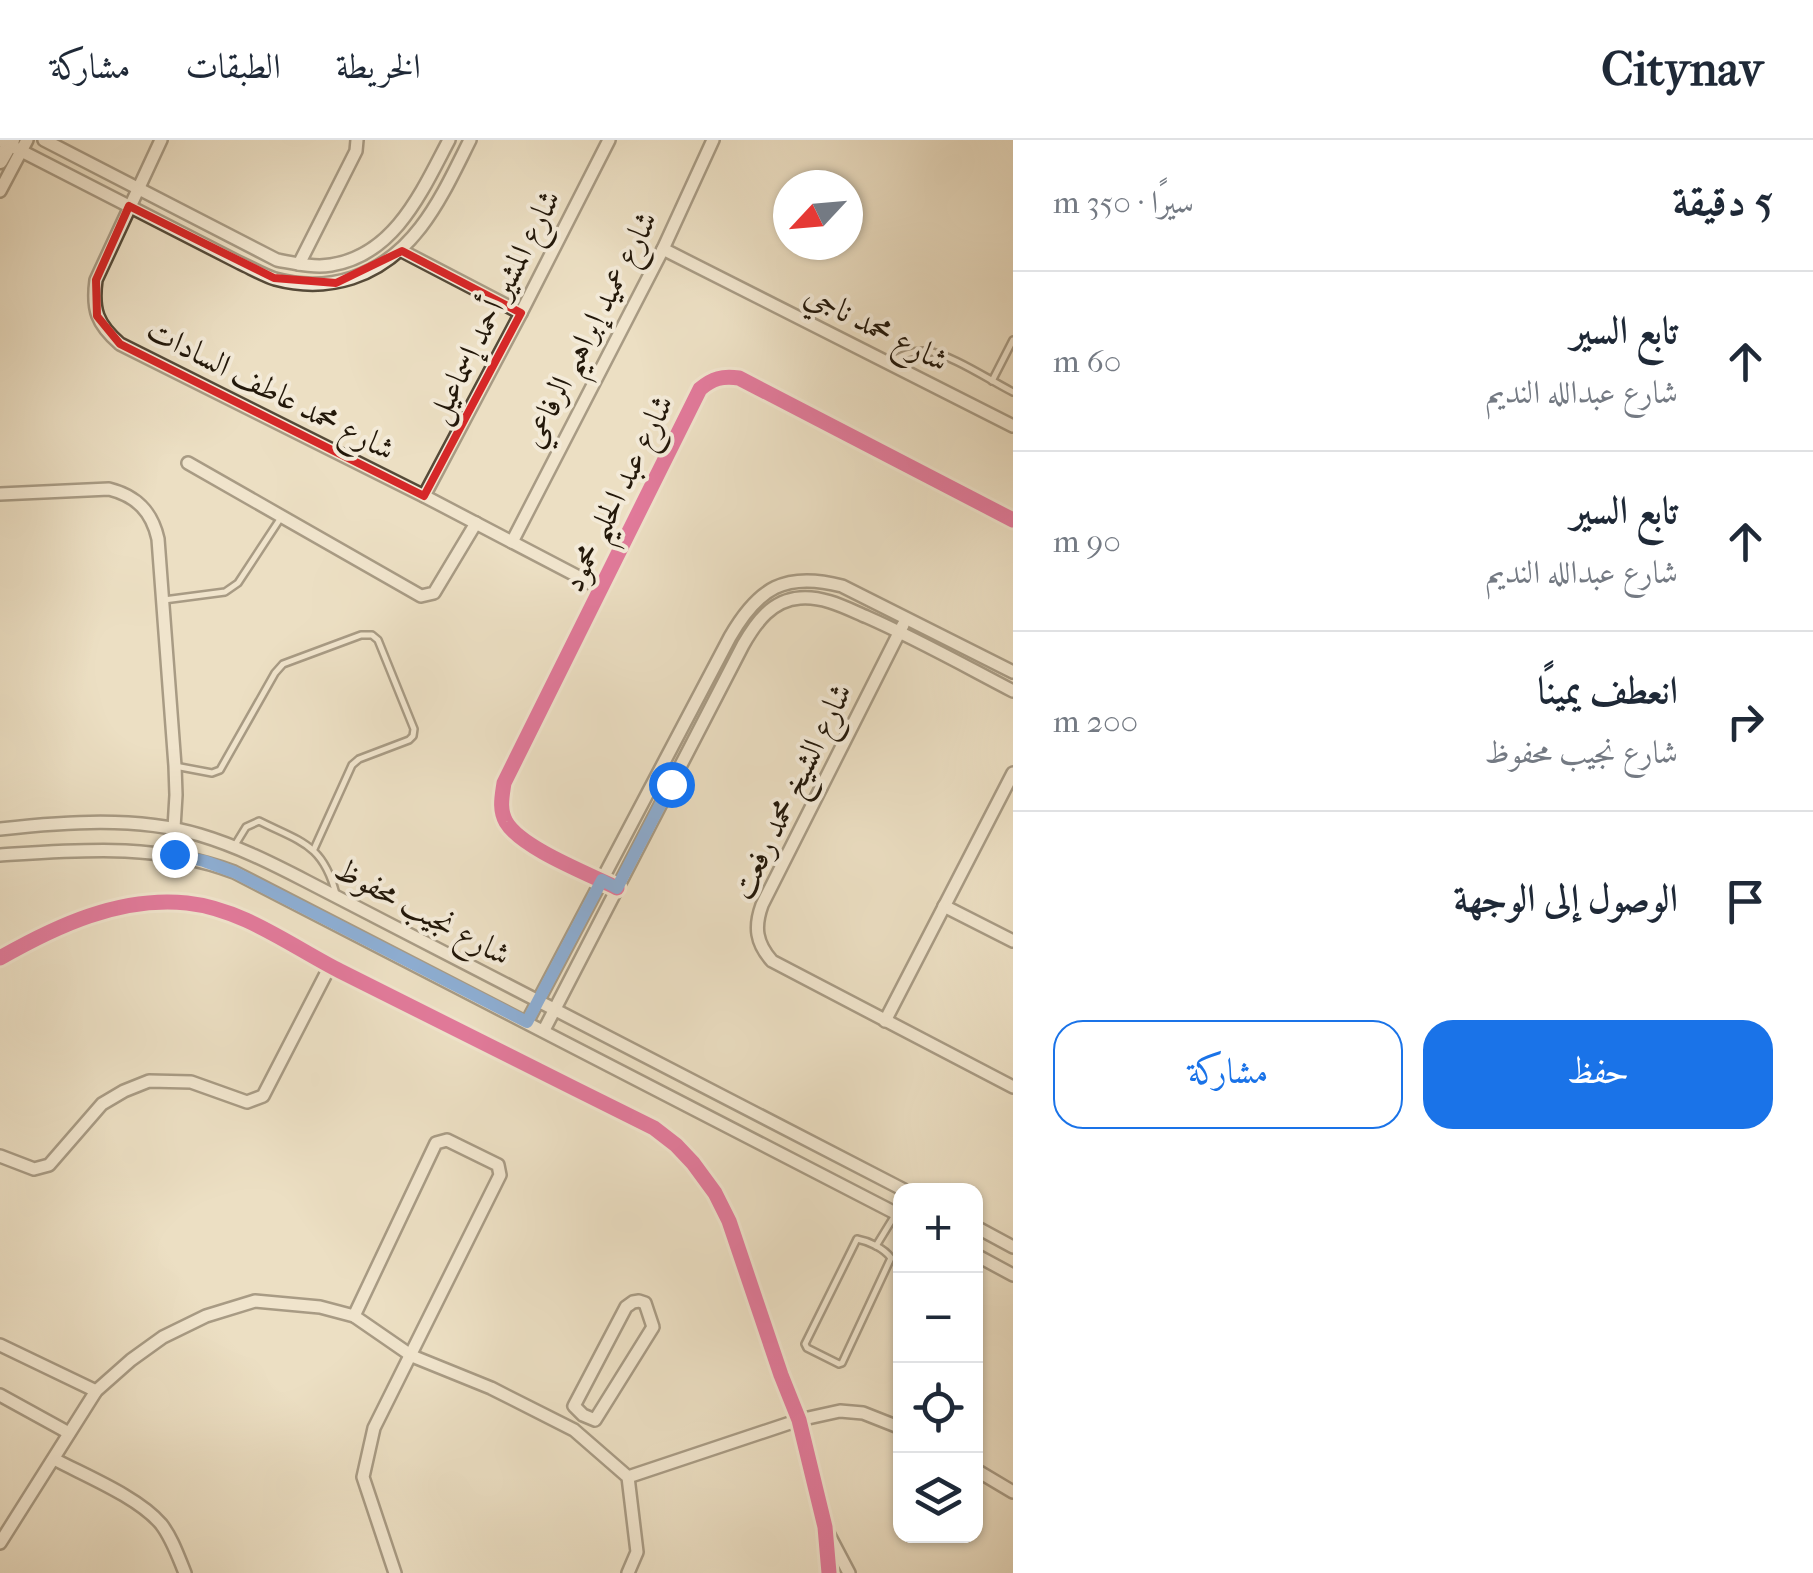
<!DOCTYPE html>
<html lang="ar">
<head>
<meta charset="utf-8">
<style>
	:root { --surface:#fff; --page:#f6f6f7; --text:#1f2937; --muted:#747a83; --line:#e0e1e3; --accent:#1a73e8 }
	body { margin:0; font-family:"IM FELL French Canon",Amiri,serif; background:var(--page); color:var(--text); direction:rtl }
	.controls { position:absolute; right:30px; bottom:30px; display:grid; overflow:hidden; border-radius:20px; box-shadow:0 2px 8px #0004 }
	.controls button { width:90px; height:90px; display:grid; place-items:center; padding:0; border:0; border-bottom:2px solid var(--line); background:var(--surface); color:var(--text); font:50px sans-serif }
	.compass { position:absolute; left:773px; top:30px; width:90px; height:90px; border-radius:50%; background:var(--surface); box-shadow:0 2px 8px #0004; rotate:244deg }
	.stop { position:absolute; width:30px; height:30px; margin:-22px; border:8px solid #1a73e8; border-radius:50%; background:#fff }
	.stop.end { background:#1a73e8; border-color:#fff; box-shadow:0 2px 10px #0008 }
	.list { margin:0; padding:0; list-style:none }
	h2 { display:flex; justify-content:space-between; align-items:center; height:130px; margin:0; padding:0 40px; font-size:42px }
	h2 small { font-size:32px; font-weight:400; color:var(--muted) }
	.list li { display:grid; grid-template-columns:65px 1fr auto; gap:30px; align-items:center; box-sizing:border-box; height:180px; padding:0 40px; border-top:2px solid var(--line) }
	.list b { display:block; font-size:38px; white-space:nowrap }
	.list p { margin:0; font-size:32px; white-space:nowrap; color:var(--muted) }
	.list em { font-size:32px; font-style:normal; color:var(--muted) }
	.actions { display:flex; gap:20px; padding:30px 40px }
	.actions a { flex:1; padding:22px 0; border:2px solid var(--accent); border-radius:30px; text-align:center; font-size:35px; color:var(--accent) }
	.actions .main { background:var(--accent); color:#fff }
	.icon { flex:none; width:55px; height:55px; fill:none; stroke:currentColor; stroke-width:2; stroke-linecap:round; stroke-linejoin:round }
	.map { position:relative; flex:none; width:1013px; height:1433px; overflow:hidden; direction:ltr }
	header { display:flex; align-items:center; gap:60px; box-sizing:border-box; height:140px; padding:0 50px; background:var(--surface); border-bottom:2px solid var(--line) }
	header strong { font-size:48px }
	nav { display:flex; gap:55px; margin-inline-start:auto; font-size:35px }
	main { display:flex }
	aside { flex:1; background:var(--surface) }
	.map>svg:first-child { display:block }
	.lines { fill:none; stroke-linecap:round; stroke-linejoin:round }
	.service-casing { stroke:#554a38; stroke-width:10 }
	.minor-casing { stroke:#554a38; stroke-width:16 }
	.tertiary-casing { stroke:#554a38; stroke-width:19 }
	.service { stroke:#f3ead8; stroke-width:5 }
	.minor { stroke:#f3ead8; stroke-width:11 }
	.tertiary { stroke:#f3ead8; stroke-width:14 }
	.cycleway-casing { stroke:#f3ead8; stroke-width:21 }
	.cycleway { stroke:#d6006c; stroke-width:15 }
	.route { stroke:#1a73e8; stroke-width:12 }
	.marked { fill:none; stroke:#d62828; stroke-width:8; stroke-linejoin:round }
	.labels { text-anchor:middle; stroke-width:8; stroke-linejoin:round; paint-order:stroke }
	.street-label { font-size:32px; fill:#23180a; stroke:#f3ead8 }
</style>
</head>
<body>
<header>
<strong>Citynav</strong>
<nav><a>الخريطة</a><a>الطبقات</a><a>مشاركة</a></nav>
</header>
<main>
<aside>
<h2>5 دقيقة<small>سيرًا · 350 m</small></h2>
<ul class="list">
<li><svg class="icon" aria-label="ahead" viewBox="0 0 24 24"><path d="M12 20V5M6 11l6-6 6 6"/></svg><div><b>تابع السير</b><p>شارع عبدالله النديم</p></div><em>60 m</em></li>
<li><svg class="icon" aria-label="ahead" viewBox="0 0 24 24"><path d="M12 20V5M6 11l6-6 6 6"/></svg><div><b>تابع السير</b><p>شارع عبدالله النديم</p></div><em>90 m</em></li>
<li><svg class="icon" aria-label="right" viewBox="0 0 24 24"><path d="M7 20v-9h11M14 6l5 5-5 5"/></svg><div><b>انعطف يمينًا</b><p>شارع نجيب محفوظ</p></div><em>200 m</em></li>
<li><svg class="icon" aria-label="arrive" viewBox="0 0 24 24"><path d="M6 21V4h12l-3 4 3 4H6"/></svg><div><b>الوصول إلى الوجهة</b></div></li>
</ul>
<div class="actions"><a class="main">حفظ</a><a>مشاركة</a></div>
</aside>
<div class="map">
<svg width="1013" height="1433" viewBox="0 0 1013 1433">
	<rect width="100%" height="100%" fill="#ecdfc3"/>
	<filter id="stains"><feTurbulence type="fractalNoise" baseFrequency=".002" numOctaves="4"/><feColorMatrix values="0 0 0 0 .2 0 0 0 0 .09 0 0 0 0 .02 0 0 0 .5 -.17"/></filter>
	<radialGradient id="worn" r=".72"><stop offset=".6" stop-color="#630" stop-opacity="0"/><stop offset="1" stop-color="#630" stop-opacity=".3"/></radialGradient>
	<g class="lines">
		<g class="service-casing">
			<g id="service">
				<path d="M888 223C900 216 912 210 926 211 949 213 991 241 1013 252"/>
				<polyline points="992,241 1013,200"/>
				<polyline points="164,460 225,452 238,443 280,379"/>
				<polyline points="175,626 212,633 220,630 275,533 283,524 361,495 372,495 378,500 414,589 413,596 409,600 359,619 352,625 314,709"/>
				<path d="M235 705 246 687 259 681C301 702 323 704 336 754"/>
				<path d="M857 1099C868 1101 884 1108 891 1118L842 1223 839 1224 807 1208 805 1204Z"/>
				<polyline points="876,1106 895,1075"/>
			</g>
		</g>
		<g class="minor-casing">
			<g id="minor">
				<path d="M0 0 240 123C251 128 263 135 275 139 301 146 327 146 352 138 416 117 442 56 470 0"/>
				<path d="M44 0 277 120C294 123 314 128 331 125 395 115 422 51 449 0"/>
				<path d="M161 0 96 140C92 170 97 184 120 204L424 356 600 448"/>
				<polyline points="0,51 27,0"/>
				<polyline points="663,109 1013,286"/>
				<polyline points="402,111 521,173"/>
				<polyline points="299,124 356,11 357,0"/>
				<polyline points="188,323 421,456 434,453 476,383"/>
				<path d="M0 354 109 349C137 356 152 372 158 399L175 626 176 655 174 688"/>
				<polyline points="424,356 521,173 609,0"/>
				<polyline points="512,402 663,109 713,0"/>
				<path d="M903 485 762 765C754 787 756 803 772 821L1013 947"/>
				<path d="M0 689C64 682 137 676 200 695 237 706 271 723 306 741L904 1050"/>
				<path d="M0 715C81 710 156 703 234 732L901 1076"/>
				<path d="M617 748C589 734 521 708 506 682 499 669 502 657 504 643L700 249C713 238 722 236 739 238L1013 380"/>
				<polyline points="944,766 1013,801"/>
				<path d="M0 818C56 786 120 756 187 763 243 769 291 806 340 831 444 883 549 936 654 988L676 1005 693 1023 715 1053 729 1081 781 1235 799 1280 825 1387 829 1433"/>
				<polyline points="885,881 1013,633"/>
				<path d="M527 882 730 497C758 448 785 431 842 446L1013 532"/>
				<path d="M544 890 743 505C756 482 772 460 800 458 824 456 846 468 867 477 917 499 965 526 1013 551"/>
				<polyline points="0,1016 34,1029 49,1025 102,964 124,951 149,941 191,942 247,962 263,956 330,826"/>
				<polyline points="976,1087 1013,1107"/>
				<polyline points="976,1115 1013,1135"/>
				<polygon points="639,1161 645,1163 653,1187 595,1280 583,1275 574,1266 626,1167 633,1162"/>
				<polyline points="354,1176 436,1003 447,1000 498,1025 500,1035 374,1288 363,1337 395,1433"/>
				<polyline points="0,1205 96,1251"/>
				<polyline points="0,1255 69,1293"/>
				<path d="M54 1319C86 1336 138 1357 161 1384 172 1398 178 1416 185 1433"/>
				<polyline points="976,1330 1013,1352"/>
				<polyline points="628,1337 799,1280 840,1271 863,1273 901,1288"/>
				<polyline points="829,1395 849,1433"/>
				<polyline points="0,1403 96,1251 131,1220 163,1197 206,1176 255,1161 320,1167 354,1176 412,1216 491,1248 574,1290 628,1337 637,1412 628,1433"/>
			</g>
		</g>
		<g class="tertiary-casing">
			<polyline id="tertiary" points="0,21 12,0"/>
		</g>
		<use href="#service" class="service"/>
		<use href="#minor" class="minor"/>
		<use href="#tertiary" class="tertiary"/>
		<g class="cycleway-casing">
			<g id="cycleway">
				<path d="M617 748C589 734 521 708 506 682 499 669 502 657 504 643L700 249C713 238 722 236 739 238L1013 380"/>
				<path d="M0 818C56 786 120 756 187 763 243 769 291 806 340 831 444 883 549 936 654 988L676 1005 693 1023 715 1053 729 1081 781 1235 799 1280 825 1387 829 1433"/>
			</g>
		</g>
		<use href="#cycleway" class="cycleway"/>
	</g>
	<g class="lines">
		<polyline class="route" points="174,714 204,721 234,732 527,882 602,740 617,748 671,644"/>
	</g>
	<path d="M0 0H1013V1433H0ZM129 66 274 138 336 143 402 111 521 173 424 356 120 204 97 176 96 140Z" fill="#ecdfc3" fill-opacity=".55" fill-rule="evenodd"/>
	<path class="marked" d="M129 66 274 138 336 143 402 111 521 173 424 356 120 204 97 176 96 140Z"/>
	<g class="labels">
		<g class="street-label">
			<text transform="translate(493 166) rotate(-63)" y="11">شارع المشير أحمد إسماعيل</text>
			<text transform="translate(877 187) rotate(27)" y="11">شارع محمد ناجي</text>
			<text transform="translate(589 189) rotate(-63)" y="11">شارع عميد إبراهيم الرفاعي</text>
			<text transform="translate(271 249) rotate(27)" y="11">شارع محمد عاطف السادات</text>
			<text transform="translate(617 353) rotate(-64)" y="11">شارع عبد الحليم محمود</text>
			<text transform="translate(791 651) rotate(-64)" y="11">شارع الشيخ محمد رفعت</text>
			<text transform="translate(423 771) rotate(28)" y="11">شارع نجيب محفوظ</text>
		</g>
	</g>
	<rect width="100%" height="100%" filter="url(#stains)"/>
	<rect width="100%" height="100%" fill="url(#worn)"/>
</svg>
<div class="controls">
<button>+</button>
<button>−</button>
<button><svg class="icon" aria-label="locate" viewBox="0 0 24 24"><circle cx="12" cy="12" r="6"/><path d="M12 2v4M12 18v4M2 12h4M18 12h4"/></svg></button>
<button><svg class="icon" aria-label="layers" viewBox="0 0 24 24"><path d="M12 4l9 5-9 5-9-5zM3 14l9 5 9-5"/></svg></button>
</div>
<svg class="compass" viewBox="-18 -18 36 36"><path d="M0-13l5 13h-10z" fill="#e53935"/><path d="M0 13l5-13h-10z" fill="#747a83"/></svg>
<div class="stop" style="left:671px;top:644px"></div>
<div class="stop end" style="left:174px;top:714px"></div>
</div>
</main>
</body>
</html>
